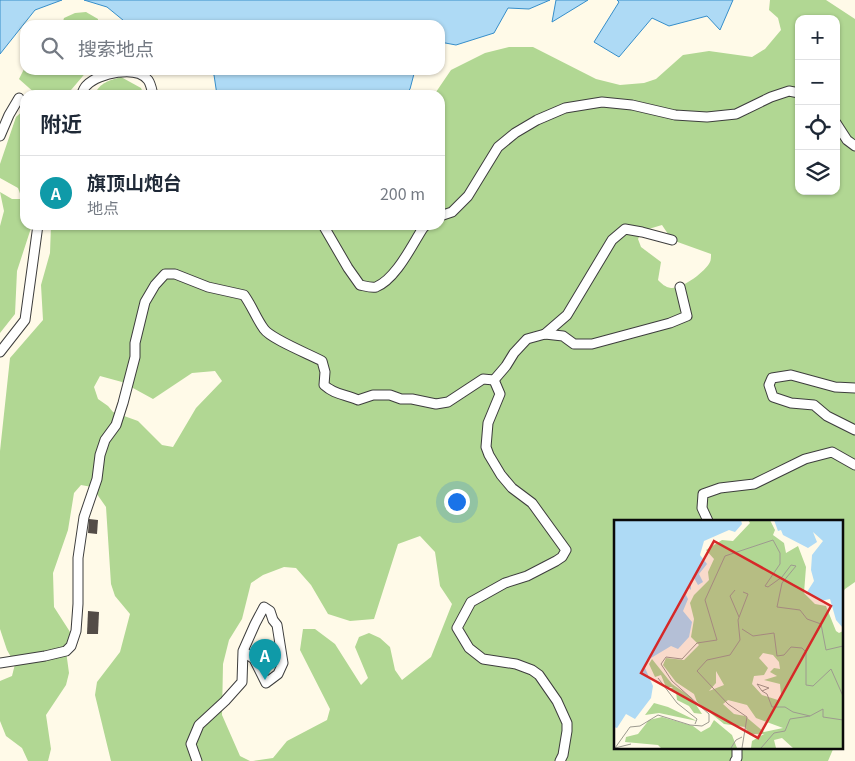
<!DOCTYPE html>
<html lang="zh">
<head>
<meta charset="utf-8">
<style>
	:root { --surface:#fff; --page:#f6f6f7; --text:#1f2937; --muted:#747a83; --line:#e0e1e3; --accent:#b7262c }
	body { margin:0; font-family:Georgia,"Noto Sans SC",serif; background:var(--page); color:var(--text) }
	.controls { position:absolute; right:15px; top:15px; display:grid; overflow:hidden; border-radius:10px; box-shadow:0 1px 4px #0004 }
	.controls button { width:45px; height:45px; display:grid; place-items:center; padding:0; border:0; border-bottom:1px solid var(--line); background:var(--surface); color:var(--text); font:25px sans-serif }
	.you { position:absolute; left:456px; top:501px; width:18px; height:18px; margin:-12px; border:4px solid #fff; border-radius:50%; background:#1a73e8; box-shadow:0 0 0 8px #1a73e833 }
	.badge { display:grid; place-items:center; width:32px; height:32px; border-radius:50%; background:var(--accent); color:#fff; font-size:16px; font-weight:700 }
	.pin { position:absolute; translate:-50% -41px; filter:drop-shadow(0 1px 2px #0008) }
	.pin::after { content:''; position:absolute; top:26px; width:18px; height:15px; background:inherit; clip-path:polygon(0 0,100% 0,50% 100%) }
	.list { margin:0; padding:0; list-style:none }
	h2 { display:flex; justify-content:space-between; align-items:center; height:65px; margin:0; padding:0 20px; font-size:21px }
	h2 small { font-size:16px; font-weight:400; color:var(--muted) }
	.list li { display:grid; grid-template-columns:32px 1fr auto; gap:15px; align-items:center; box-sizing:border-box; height:75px; padding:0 20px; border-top:1px solid var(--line) }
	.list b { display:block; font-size:19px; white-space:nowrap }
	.list p { margin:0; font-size:16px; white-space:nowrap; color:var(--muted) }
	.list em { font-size:16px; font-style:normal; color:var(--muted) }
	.icon { flex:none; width:28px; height:28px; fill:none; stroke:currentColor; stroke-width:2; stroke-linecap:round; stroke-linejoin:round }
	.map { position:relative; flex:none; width:855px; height:761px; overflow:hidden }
	.search { position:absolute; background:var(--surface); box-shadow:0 1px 4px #0004; left:20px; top:20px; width:425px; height:55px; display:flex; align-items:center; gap:12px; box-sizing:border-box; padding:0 18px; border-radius:15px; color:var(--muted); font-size:19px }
	.panel { position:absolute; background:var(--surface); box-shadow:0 1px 4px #0004; left:20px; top:90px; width:425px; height:140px; border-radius:15px }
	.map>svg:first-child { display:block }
	.forest { fill:#b1d793; fill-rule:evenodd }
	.water { fill:#aedaf5; stroke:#368eca }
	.building { fill:#534c47 }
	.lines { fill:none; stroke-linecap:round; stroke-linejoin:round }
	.minor-casing { stroke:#3d3d3d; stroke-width:11 }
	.minor { stroke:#fff; stroke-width:9 }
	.inset-road { fill:none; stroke:#9d9a8f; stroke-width:1 }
	.view { fill:#d62828; fill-opacity:0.15; stroke:#d62828; stroke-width:2.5 }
	.inset-edge { fill:none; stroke:#0a0a0a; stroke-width:2.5 }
</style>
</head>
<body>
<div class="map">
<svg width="855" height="761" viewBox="0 0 855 761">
	<rect width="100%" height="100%" fill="#fffae8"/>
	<g class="forest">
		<path d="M770 0H826L855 19V582L845 589 841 595V521H615V747H834L828 761H253L273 758 287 741 327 720 330 709 300 650 303 629H315L335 644 361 685 368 678 355 647 359 637 369 633 380 638 390 647 395 670 402 680 431 657 452 604 440 586 435 552 420 536 398 544 374 619 350 621 328 614 311 585 296 568 284 567 263 575 251 583 242 619 229 640 223 664 222 715 240 756 250 761H111L95 695 97 682 120 652 130 614 115 596 111 584 106 507 92 487 81 485 74 493 68 530 53 573 54 607 72 635 66 651 69 673 66 685 46 715 51 749 48 761H28L22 748 6 736 0 721V681L12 676 15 664 7 650 0 629V451L10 358 43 320 41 285 50 253 51 225H440V95H434L451 70 485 53 509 47H533L596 79 620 85 644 83 656 79 683 55 709 51 752 57 765 49 781 30 778 18 769 10ZM799 19H836V191H799ZM662 225 672 240 711 254C711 256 711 260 710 262 705 272 682 289 671 288 665 287 662 284 658 280L661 262 641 247 638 239 642 231ZM215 371 222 381 196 408 173 447 162 445 138 421 113 412 108 406 98 399 94 387 100 376 122 382 153 399 192 373Z"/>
		<polygon points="86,12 98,19 98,25 62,25 64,18 75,13"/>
		<polygon points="25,67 25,70 88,70 71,90 71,95 37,95 19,79"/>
		<path d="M121 77 141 88 144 95H94C101 82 108 81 121 77Z"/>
		<polygon points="25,109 25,225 32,225 17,271 15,314 0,333 0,226 4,211 0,192 12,199 22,199 18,188 0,178 0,164 16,117"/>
	</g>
	<g class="water">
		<polygon points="0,0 62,0 35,10 0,54"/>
		<polygon points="84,0 550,0 529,9 508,8 494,33 456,45 440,42 440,25 129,25 107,7"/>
		<polygon points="556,0 588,0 552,22"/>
		<polygon points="617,0 733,0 720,30 707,16 669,26 652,18 619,57 594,42 619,2"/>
		<polygon points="206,70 415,70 410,89 405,95 217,95 214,75"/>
	</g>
	<g class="building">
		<polygon points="89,519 98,520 97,534 88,533"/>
		<polygon points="88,611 99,612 98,634 87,634"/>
	</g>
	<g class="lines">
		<g class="minor-casing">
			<g id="minor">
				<path d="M81 95C83 92 84 87 87 85 98 73 137 65 148 80 151 84 152 91 153 95"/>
				<polyline points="836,123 847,140 855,146"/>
				<polyline points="0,136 9,115 19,98"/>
				<polyline points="440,216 452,212 468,196 498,147 515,133 537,120 565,108 602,102 632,105 675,115 707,117 736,114 771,97 789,91 799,93"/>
				<path d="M323 225 348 268 360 285C365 286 371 288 376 287 396 279 412 245 423 228L426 225"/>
				<polyline points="545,334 567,315 612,240 625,229 642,232 672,240"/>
				<polyline points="0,352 25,320 38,225"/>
				<polyline points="494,380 500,394 488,423 486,447 489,455 501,475 512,488 532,503 566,550 562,557 556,561 527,576 505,583 471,602 457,628 469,648 483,659 516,664 532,670 539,675 557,701 567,723 567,731 563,755 560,761"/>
				<polyline points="855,388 835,387 791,375 772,378 769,385 773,397 791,403 814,405 827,416 855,430"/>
				<polyline points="708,521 702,508 703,494 720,488 754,484 805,459 832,452 855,465"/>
				<path d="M0 663 45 656 66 651 71 646 76 631 78 604V558L84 517 97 479 100 455 105 440 116 425 123 403 135 357V343L145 302 155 285 165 274H175L208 287 244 295C252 306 256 318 264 329 271 339 309 354 322 361L325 372 324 385C335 395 345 394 358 400L373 395H390L401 399H412L436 404 448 402 483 379 494 380 506 366 514 353 527 339 545 334 563 336 574 344H592L670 323 687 316 680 287"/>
				<polyline points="197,761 191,744 199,725 225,701 242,682 243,651 255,624 264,607 270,611 273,620 277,625 283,663 278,674 266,683 254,659 243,651"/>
				<polyline points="735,761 737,758 737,747"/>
			</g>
		</g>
		<use href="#minor" class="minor"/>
	</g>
	<g transform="translate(614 520)">
		<rect width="229" height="229" fill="#fffae8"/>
		<path d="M134 0H156L161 10 159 15 170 23 172 33 184 26 192 47 190 73 201 84 212 86 222 111 225 113 229 111V228H179L168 218 160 220 162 228H137L138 221 150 214H135L131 207 110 204 83 182 80 174 62 162 49 145 52 138 70 140 85 125 77 117 80 99 76 83 80 75 95 60 94 52 100 39 92 30 108 20 119 21 136 3ZM149 133 159 135 165 142 166 149 160 148 156 152 163 156 150 160 166 164 167 175 164 180 148 175 138 164 140 156 150 155 154 148 145 138ZM102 151 110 165 95 171 102 163ZM114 180 133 185 142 198 169 208 150 212 131 196 120 194 109 184ZM38 139 58 164 77 177 88 194 80 193 75 186 63 180 62 172 56 169 59 167H52L47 155 41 157 35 144ZM40 183 54 187 83 201 45 193 31 195ZM48 197 79 206 87 212 96 207 100 200 118 215 123 228H47L44 225 11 222 12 217 24 214 35 200Z" fill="#b1d793" fill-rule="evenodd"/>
		<path d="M0 0H127L128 4 121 12 115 10 90 21 86 35 93 44 85 54 89 62 84 65 80 58 77 59V70L74 67 72 75 74 79 69 91 78 102 75 117 64 129 57 126 32 141 31 148 39 166 37 178 21 199 12 194 3 208 0 207ZM160 0H229V108L222 100 216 79 206 81 193 72 200 61 197 50 198 35 209 21 199 12 203 22 194 28 169 15 167 10 164 11Z" fill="#aedaf5"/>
		<path class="inset-road" d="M121 70 116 76 125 97M128 109 139 116 160 113 163 136 170 135 177 127 188 128 192 132V165L199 166 217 149 229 176M44 158 63 183 83 199 81 204M148 171 155 168 143 164 148 171 153 174 158 187H171L179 192 196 196 209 189V197L229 200M1 228 16 207 26 206 44 195 76 205 88 206 95 202V194L58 161 47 144 52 137 68 139 83 123 103 120 91 80 111 36 159 20 166 33V44L151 66 154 67 168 57 177 45 182 46 168 63 163 87 186 90 193 99 207 104 212 130 229 126M1 228 17 224M117 228 122 220 128 217M128 228 133 197 114 184 83 151 93 140 116 135 126 120 124 100 134 74 129 72M147 228 160 213 171 211 176 199 196 196"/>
		<path class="view" d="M100 21 217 86 144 218 27 153Z"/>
		<rect width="229" height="229" class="inset-edge"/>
	</g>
</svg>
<div class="controls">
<button>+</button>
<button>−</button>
<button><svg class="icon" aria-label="locate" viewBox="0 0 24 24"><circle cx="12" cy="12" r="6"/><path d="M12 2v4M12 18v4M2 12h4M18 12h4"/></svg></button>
<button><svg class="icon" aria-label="layers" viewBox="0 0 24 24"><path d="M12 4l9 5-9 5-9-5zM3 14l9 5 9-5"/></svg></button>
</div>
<div class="you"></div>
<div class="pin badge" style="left:265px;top:680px;background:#0f9aa8">A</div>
<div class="search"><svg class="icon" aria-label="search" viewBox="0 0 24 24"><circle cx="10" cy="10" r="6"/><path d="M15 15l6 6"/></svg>搜索地点</div>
<section class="panel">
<h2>附近<small></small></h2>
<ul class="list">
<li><span class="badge" style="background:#0f9aa8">A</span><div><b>旗顶山炮台</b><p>地点</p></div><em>200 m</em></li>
</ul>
</section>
</div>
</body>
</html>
